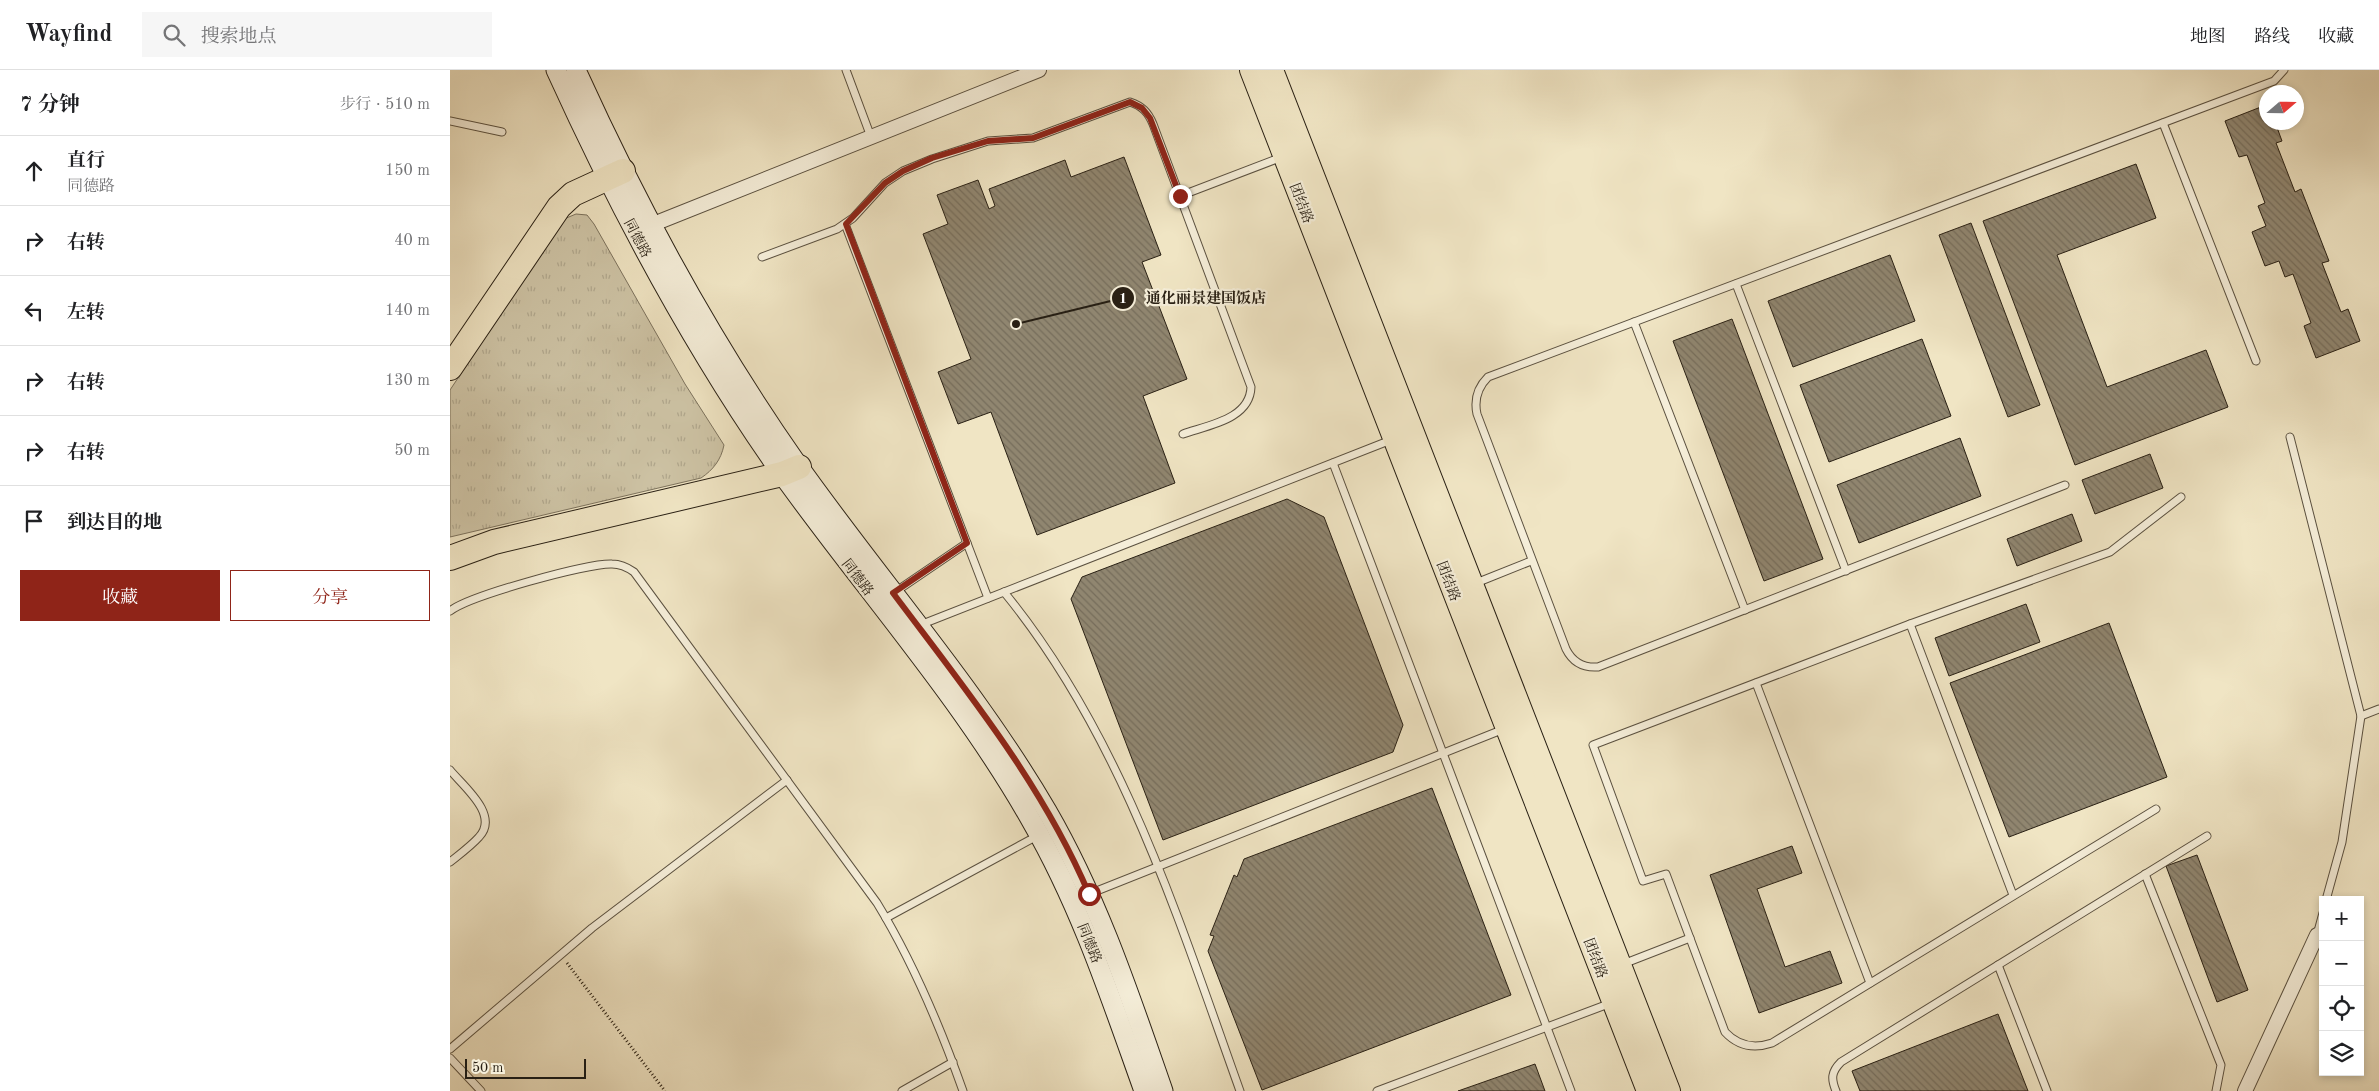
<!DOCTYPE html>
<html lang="zh">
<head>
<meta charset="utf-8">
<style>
	:root { --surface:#fff; --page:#f6f6f6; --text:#202124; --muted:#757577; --line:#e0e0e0; --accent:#8f2418 }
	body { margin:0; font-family:"Old Standard TT","Noto Serif SC",serif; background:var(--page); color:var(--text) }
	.controls { position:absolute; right:15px; bottom:15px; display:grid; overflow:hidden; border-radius:0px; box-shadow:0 2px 8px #0003 }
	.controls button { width:45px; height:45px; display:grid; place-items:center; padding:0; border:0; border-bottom:1px solid var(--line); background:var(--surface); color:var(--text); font:25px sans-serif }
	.compass { position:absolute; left:1809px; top:15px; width:45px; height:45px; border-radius:50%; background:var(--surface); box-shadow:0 2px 8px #0003; rotate:70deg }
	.scale { position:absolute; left:15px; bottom:12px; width:121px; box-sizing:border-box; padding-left:5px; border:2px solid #292014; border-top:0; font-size:14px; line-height:18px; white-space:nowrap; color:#292014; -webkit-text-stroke:4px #f5eed9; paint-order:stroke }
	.stop { position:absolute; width:15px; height:15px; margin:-11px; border:4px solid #8f2418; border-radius:50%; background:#fff }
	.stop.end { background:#8f2418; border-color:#fff; box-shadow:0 1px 5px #0008 }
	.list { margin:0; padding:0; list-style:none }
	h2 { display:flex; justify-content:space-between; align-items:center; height:65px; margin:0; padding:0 20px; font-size:21px }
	h2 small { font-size:16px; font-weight:400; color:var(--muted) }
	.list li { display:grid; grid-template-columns:32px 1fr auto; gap:15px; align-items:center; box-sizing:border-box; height:70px; padding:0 20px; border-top:1px solid var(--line) }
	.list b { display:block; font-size:19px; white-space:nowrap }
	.list p { margin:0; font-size:16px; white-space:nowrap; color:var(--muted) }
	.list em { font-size:16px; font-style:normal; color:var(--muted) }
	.actions { display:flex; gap:10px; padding:15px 20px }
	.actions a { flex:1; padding:11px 0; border:1px solid var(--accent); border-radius:0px; text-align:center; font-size:18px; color:var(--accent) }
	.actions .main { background:var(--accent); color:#fff }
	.icon { flex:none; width:28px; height:28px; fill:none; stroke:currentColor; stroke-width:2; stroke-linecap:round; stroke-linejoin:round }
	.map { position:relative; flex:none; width:1929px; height:1021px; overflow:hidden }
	header { display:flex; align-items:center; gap:30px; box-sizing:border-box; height:70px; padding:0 25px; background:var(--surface); border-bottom:1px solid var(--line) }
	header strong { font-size:24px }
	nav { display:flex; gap:28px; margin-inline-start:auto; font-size:18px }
	.search { width:350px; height:45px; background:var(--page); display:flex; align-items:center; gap:12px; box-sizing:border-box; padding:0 18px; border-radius:0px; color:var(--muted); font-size:19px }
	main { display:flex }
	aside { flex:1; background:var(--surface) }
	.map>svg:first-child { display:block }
	.grass { fill:url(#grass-tufts); stroke:#7c725d }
	.building { fill:url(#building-back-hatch); stroke:#292014 }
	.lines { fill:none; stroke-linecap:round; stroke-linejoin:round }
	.service-casing { stroke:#5b5140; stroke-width:9 }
	.minor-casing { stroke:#5b5140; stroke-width:16 }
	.secondary-casing { stroke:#292014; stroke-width:21 }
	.trunk-casing { stroke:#292014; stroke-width:24 }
	.motorway-casing { stroke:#292014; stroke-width:26 }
	.path { stroke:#292014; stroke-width:3; stroke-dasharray:1 2.5; stroke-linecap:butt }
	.service { stroke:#f5eed9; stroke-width:7 }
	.minor { stroke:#f5eed9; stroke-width:14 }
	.secondary { stroke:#f5eed9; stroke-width:19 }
	.trunk { stroke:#f0e5c4; stroke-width:22 }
	.motorway { stroke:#f0e5c4; stroke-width:24 }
	.route { stroke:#8f2418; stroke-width:6 }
	.labels { text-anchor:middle; stroke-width:4.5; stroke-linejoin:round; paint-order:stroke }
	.street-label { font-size:14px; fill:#292014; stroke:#f5eed9 }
	.leader { fill:none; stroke:#292014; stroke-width:2 }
	.callout-dot { fill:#292014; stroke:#f5eed9; stroke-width:2 }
	.mark-label { font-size:15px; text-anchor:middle; font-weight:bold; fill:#fff }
	.callout-label { font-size:15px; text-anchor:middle; font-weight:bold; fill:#292014; stroke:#f5eed9; stroke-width:4.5; stroke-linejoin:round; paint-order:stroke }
</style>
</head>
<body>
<header>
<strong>Wayfind</strong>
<div class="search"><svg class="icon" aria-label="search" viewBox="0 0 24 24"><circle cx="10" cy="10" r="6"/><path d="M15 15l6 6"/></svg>搜索地点</div>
<nav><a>地图</a><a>路线</a><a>收藏</a></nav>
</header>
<main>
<aside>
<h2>7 分钟<small>步行 · 510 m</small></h2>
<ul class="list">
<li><svg class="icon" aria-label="ahead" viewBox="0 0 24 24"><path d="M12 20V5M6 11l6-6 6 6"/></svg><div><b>直行</b><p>同德路</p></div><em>150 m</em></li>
<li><svg class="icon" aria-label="right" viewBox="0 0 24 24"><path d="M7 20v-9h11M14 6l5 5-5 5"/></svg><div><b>右转</b></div><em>40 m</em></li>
<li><svg class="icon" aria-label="left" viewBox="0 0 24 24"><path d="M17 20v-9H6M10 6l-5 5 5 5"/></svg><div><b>左转</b></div><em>140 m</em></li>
<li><svg class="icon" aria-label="right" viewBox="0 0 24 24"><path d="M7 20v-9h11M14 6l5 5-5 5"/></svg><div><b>右转</b></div><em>130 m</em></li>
<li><svg class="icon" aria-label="right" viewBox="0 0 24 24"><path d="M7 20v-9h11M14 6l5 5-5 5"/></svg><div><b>右转</b></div><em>50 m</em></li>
<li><svg class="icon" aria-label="arrive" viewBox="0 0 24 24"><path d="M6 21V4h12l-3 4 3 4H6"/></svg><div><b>到达目的地</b></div></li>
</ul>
<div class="actions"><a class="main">收藏</a><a>分享</a></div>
</aside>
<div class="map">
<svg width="1929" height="1021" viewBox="0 0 1929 1021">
	<defs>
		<pattern id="grass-tufts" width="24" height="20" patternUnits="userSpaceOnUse" patternTransform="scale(1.25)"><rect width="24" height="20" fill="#cec4a6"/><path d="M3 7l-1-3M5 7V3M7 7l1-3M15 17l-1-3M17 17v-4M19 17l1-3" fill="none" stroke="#b1a88e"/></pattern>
		<pattern id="building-back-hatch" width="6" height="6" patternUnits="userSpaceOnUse" patternTransform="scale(1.25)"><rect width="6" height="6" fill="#908670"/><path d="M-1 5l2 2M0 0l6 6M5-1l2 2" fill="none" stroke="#766d5b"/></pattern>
	</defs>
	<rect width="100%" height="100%" fill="#f0e5c4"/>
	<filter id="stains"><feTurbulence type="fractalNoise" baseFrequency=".004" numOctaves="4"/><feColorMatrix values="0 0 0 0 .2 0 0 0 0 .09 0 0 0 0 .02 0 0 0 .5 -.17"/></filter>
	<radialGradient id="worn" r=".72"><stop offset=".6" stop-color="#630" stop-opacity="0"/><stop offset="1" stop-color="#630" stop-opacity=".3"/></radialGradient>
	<path class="grass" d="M126 144 137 145 144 154 235 314 274 375C271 390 263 400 251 408L0 467V320L114 149Z"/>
	<g class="building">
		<polygon points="1816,35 1816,52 1825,52 1832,71 1826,73 1845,122 1851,119 1879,191 1872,193 1891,242 1898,239 1910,271 1866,288 1854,256 1861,253 1843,204 1835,207 1829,191 1815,196 1802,162 1816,156 1808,136 1815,133 1797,85 1789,87 1775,51"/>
		<polygon points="674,87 711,185 692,192 737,309 693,326 725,413 587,465 541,342 508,354 488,302 521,289 473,164 498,154 487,125 528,110 539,139 545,136 539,119 615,90 621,107"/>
		<polygon points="1686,94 1706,148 1607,185 1657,317 1756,280 1778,337 1625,395 1533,151"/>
		<polygon points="1521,153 1590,335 1558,347 1489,165"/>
		<polygon points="1440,185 1465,251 1343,297 1318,231"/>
		<polygon points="1282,249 1373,489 1314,511 1223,271"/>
		<polygon points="1472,269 1501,346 1379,392 1350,315"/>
		<polygon points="1510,368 1531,426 1409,473 1387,415"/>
		<polygon points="1700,384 1713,418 1645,444 1632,410"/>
		<polygon points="837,429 874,447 953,655 943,682 713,770 621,529 632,507"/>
		<polygon points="1622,444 1632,471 1567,496 1557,469"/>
		<polygon points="1576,534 1590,572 1499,606 1485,568"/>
		<polygon points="1659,553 1717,707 1559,767 1500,613"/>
		<polygon points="982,718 1061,925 812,1020 758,881 764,866 760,865 784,805 787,807 794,789"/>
		<polygon points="1342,776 1352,803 1307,819 1335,897 1380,881 1392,913 1309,943 1260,805"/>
		<polygon points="1747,785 1798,920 1767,932 1716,796"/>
		<polygon points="1548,944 1578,1021 1410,1021 1402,1001"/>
		<polygon points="1085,994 1095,1021 1008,1021"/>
	</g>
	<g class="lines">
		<g class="service-casing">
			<g id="service">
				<polyline points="396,0 421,67"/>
				<polyline points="0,51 52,62"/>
				<polyline points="1713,53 1806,291"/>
				<polyline points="730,126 832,87"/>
				<polyline points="395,154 538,528"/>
				<path d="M312 187 387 159 403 148 435 113 453 101 482 89 538 71 583 68 680 32C692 36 698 42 703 54L801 317C800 349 759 355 733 364"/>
				<polyline points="1286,214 1396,501"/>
				<polyline points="1184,252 1295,540"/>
				<polyline points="1840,367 1911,646 1892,772 1876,830"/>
				<polyline points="883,393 1121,1021"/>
				<path d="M1615 415 1148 597C1134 598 1123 593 1116 579L1027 344C1024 330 1027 318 1038 307L1824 11 1834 0"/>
				<polyline points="1026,513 1081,491"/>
				<polyline points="445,522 517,473"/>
				<path d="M554 522C672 666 728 848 790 1021"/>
				<path d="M0 541C19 526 137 493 162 494 171 494 177 497 184 502L427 833C463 892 490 956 513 1021"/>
				<polyline points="1460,554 1563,825"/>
				<polyline points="470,555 941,370"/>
				<polyline points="1306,613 1420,913"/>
				<polyline points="1911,646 1929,639"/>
				<path d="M0 700C13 716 50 745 29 767 21 776 10 784 0 792"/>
				<path d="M1706 739 1322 973C1304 979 1288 976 1275 962L1216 804 1193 811 1143 675 1460 554 1660 482 1731 427"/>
				<polyline points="1695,804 1771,995 1766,1021"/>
				<polyline points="639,824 1054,659"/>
				<polyline points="436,848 589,765"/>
				<polyline points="1867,865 1873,843"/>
				<polyline points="1173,894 1240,868"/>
				<polyline points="1548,895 1597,1021"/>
				<polyline points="0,979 142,858 337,710"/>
				<polyline points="0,988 31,1021"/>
				<polyline points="452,1021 503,992"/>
				<polyline points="927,1021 1161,933"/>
				<path d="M1386 1021C1381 1009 1381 1002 1391 992L1757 766"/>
			</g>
		</g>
		<g class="minor-casing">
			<g id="minor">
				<polyline points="201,155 589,0"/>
				<polyline points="1795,1021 1867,865"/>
			</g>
		</g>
		<g class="secondary-casing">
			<g id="secondary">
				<path d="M106 0C170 141 243 278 332 404 415 520 512 628 582 752 631 837 661 929 694 1021"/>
				<path d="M126 0C188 137 260 270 347 394 429 510 525 618 597 741 648 829 680 926 713 1021"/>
			</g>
		</g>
		<g class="trunk-casing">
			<g id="trunk">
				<polyline points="801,0 1198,1021"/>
				<polyline points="822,0 1219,1021"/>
			</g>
		</g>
		<g class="motorway-casing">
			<g id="motorway">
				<polyline points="0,298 109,137 123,124 173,101"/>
				<polyline points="0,488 44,472 332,404 349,397"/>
			</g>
		</g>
		<polyline class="path" points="117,893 215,1021"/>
		<use href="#service" class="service"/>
		<use href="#minor" class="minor"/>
		<use href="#secondary" class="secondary"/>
		<use href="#trunk" class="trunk"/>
		<use href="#motorway" class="motorway"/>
	</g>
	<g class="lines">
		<path class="route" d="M639 824C592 713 515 619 443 523L517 473 396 154 435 113 453 101 482 88 538 71 583 68 680 32 692 38 700 48 730 126"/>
	</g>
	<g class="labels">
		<g class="street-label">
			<text transform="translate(852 133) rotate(69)" y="5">团结路</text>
			<text transform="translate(188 168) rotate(62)" y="5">同德路</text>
			<text transform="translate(408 507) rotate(53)" y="5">同德路</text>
			<text transform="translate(999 511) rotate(69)" y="5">团结路</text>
			<text transform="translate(640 873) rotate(68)" y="5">同德路</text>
			<text transform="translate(1146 888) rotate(69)" y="5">团结路</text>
		</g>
	</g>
	<path class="leader" d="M566 254L673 228"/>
	<g class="callout-dot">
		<circle cx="566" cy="254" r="5"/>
		<circle cx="673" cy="228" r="12"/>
	</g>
	<g class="mark-label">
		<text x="673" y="233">1</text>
	</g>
	<g class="callout-label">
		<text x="756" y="233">通化丽景建国饭店</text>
	</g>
	<rect width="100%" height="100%" filter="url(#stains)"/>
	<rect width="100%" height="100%" fill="url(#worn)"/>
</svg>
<div class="controls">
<button>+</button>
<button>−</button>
<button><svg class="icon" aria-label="locate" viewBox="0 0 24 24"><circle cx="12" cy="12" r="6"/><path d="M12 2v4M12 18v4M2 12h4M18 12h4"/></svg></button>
<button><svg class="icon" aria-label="layers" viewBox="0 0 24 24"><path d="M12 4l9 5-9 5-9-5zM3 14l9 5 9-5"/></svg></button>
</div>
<svg class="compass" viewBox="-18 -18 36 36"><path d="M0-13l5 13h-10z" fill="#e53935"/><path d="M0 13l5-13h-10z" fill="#757577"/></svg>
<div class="scale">50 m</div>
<div class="stop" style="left:639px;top:824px"></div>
<div class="stop end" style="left:730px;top:126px"></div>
</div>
</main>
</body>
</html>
